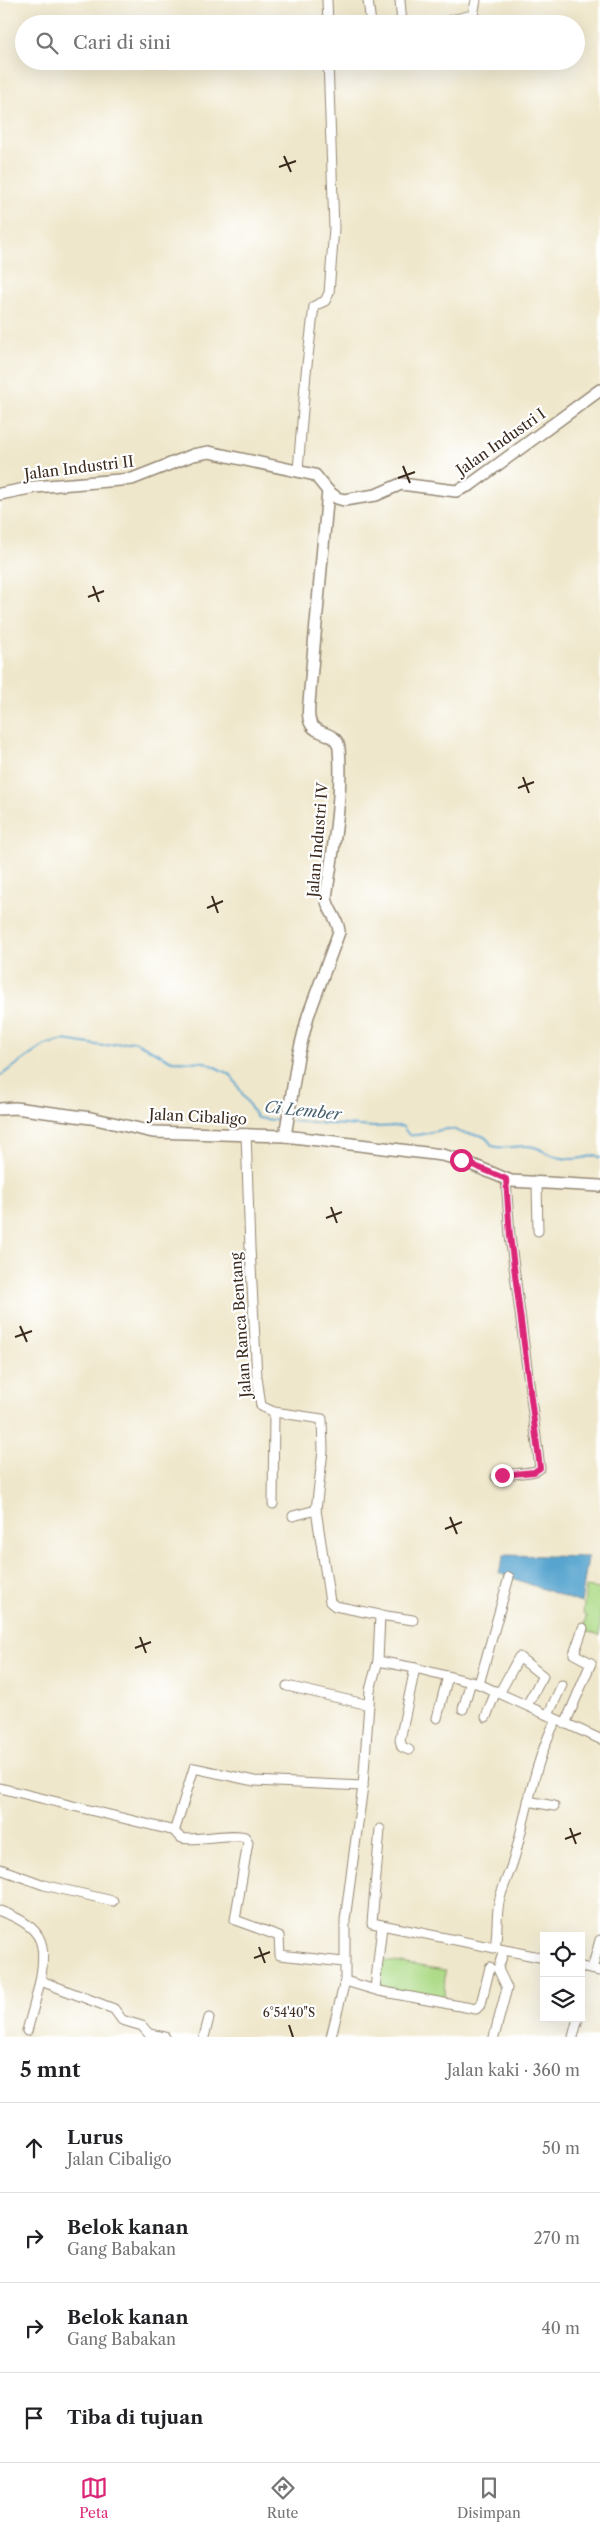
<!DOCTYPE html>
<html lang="id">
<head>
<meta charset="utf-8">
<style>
	:root { --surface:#fff; --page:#f2f2f2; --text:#202124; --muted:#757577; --line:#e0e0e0; --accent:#db2777 }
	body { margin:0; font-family:"Libre Caslon Text",serif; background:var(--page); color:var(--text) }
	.controls { position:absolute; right:15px; bottom:15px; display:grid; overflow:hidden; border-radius:0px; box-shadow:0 5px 20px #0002 }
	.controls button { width:45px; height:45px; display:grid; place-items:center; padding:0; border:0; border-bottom:1px solid var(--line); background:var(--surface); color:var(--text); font:25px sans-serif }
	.stop { position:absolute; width:15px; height:15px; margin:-11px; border:4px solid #db2777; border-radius:50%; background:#fff }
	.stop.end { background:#db2777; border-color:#fff; box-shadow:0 1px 5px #0008 }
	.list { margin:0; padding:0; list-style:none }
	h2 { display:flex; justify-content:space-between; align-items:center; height:65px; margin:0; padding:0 20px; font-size:21px }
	h2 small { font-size:16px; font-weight:400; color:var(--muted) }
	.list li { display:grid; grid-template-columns:32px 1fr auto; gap:15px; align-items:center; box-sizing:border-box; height:90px; padding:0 20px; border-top:1px solid var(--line) }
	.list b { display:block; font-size:19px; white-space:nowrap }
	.list p { margin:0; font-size:16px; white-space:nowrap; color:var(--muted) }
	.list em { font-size:16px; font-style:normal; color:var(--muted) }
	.icon { flex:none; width:28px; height:28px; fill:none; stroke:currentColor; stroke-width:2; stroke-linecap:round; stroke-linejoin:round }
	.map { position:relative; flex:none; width:600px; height:2037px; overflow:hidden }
	.search { position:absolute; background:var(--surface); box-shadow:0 5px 20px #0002; left:15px; right:15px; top:15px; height:55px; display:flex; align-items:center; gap:12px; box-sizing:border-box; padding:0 18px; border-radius:28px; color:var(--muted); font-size:19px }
	.sheet { height:425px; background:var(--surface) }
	nav { display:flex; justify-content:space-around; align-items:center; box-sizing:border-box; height:70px; border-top:1px solid var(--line); background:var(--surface); font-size:14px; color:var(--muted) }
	nav a { display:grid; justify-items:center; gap:2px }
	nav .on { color:var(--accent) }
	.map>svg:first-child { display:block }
	.green { fill:#addb88; stroke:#748253 }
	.water { fill:#56a4cf; stroke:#486776 }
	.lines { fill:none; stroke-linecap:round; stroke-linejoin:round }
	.stream { stroke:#56a4cf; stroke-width:2 }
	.minor-casing { stroke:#958874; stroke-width:11 }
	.major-casing { stroke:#958874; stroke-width:14 }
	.minor { stroke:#fff; stroke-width:9 }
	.major { stroke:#fff; stroke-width:11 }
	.route { stroke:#db2777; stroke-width:6 }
	.ticks { fill:none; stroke:#3b2a1e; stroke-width:2 }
	.labels { text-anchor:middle; stroke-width:4.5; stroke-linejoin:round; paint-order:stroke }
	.street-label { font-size:15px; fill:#3b2a1e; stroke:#fff }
	.water-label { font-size:16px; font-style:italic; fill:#47616e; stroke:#fff }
	.ticks-label { font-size:12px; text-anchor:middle; fill:#3b2a1e; stroke:#fff; stroke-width:4.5; stroke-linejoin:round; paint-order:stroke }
</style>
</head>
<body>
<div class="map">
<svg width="600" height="2037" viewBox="0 0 600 2037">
	<rect width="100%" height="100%" fill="#fff"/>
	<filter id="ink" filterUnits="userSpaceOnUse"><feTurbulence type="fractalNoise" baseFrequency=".02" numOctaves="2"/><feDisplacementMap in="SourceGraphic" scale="10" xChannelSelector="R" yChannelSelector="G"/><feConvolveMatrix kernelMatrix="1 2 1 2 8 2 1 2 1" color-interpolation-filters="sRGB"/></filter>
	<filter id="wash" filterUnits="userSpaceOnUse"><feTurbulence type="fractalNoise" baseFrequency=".0096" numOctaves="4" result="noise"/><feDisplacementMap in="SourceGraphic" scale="20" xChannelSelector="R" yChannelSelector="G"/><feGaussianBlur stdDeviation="1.12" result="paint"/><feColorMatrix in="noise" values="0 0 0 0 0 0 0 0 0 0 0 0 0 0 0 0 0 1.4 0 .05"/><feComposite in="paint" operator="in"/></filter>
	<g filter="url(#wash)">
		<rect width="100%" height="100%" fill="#efe7cb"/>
		<g class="green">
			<polygon points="586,1587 600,1589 600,1635 584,1631 586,1616 583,1614"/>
			<polygon points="381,1960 445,1970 444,2001 379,1987"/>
		</g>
		<polygon class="water" points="504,1555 588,1557 581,1603 499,1573"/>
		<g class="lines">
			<g class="stream">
				<polyline points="0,1076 45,1045 64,1040 103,1046 134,1041 172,1061 205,1062 231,1075 257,1118 282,1121"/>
				<path d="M292 1121 373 1127 402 1126 409 1135C424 1137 437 1128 451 1129 455 1129 458 1132 462 1133 476 1136 484 1131 492 1146 509 1151 519 1143 534 1147 539 1148 544 1152 549 1154 565 1161 578 1160 595 1155L600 1158"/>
			</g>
		</g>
	</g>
	<g filter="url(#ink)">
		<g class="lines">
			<g class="minor-casing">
				<g id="minor">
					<polyline points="327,0 328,24"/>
					<polyline points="368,0 371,24"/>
					<polyline points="400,0 402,24"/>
					<polyline points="433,24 473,15 476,0"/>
					<polyline points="298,470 306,373 314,306 325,301 329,293 334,228 328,61"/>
					<polyline points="246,1134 250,1248 257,1377 261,1406 274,1412 322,1419 323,1451 316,1510 330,1602 335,1606 380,1615 378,1661 370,1690 363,1786 345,1920 345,1981 331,2037"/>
					<polyline points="537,1183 538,1231"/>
					<path d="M496 1477C507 1472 535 1475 540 1468L510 1236 506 1179"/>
					<polyline points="273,1504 274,1412"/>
					<polyline points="293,1516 316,1510"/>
					<polyline points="380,1615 413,1620"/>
					<polyline points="378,1661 415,1668 479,1684 600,1739"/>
					<polyline points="479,1684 509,1577"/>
					<polyline points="287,1686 369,1705"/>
					<polyline points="500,1692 519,1657 543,1676 527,1705"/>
					<polyline points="463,1709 471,1681"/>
					<polyline points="548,1715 562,1685"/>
					<polyline points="486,1717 496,1691"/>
					<polyline points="437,1718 448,1676"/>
					<polyline points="565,1724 591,1663 574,1654 583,1628"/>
					<polyline points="409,1750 402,1747 400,1740 415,1668"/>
					<polyline points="0,1788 171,1830 175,1829 194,1768 254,1781 363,1786"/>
					<polyline points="528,1801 554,1806"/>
					<polyline points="380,1829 372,1923 544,1958"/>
					<path d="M174 1830C176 1833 178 1837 182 1838 193 1842 228 1832 245 1837L248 1842 235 1920 279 1936 280 1955 343 1962"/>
					<polyline points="0,1869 44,1885 113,1901"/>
					<path d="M0 1911C14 1916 34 1925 40 1940 49 1962 33 2008 27 2031"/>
					<path d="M495 1948C498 1932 496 1917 499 1902 503 1884 512 1869 516 1851 528 1807 535 1761 556 1720"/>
					<polyline points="581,1967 600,1971"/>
					<polyline points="592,1969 600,1940"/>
					<polyline points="41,1981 114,2009 122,2020 142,2026 149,2034"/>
					<polyline points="345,1981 379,1991 476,2009 481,2004 490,1967"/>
					<polyline points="375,1989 382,1926"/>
					<polyline points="149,2034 165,2037"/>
					<polyline points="204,2037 209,2018"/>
					<polyline points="494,2037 507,1988 498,1969 504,1950"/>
					<polyline points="573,2037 578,2018"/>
				</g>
			</g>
			<g class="major-casing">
				<g id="major">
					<polyline points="0,494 35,487 132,479 193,455 209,452 315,475 328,491 337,498 344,500 376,495 401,484 456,491 470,485 600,390"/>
					<polyline points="0,1109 15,1108 91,1118 153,1132 285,1136 442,1155 461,1160 511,1181 600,1186"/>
					<path d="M285 1136 298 1056 308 1016 339 932C339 919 327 910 326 897 333 852 343 793 339 748 337 731 317 736 311 724 306 716 310 699 310 690L328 491"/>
				</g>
			</g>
			<use href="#minor" class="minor"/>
			<use href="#major" class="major"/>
		</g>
	</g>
	<g class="lines" filter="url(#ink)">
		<polyline class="route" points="461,1160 506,1179 510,1236 540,1468 534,1472 502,1475"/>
	</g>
	<path class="ticks" d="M284 156 291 172M279 167 296 161M403 466 410 483M398 478 415 472M93 586 99 602M88 597 104 591M523 777 529 793M518 788 534 782M212 896 218 913M207 908 223 901M331 1207 337 1223M326 1218 342 1212M20 1326 27 1342M15 1337 32 1331M450 1517 457 1534M445 1529 462 1522M140 1637 146 1653M135 1648 151 1642M570 1828 576 1844M565 1839 581 1833M259 1947 265 1963M254 1958 270 1952M289 2025 293 2037"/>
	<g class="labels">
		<g class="street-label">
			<text transform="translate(501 442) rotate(-35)" y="5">Jalan Industri I</text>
			<text transform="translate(79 468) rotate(-7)" y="5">Jalan Industri II</text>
			<text transform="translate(318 840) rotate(-85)" y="5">Jalan Industri IV</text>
			<text transform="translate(198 1117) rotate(3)" y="5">Jalan Cibaligo</text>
			<text transform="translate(241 1325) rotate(-94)" y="5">Jalan Ranca Bentang</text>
		</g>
		<g class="water-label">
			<text transform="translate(303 1110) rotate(6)" y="6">Ci Lember</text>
		</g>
	</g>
	<g class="ticks-label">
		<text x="289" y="2017">6°54'40"S</text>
	</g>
</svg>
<div class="controls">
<button><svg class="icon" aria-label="locate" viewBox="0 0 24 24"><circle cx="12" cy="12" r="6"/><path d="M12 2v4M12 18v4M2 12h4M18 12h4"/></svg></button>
<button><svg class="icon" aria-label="layers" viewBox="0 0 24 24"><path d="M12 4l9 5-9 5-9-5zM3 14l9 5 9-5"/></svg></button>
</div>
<div class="stop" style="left:461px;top:1160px"></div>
<div class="stop end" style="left:502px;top:1475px"></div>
<div class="search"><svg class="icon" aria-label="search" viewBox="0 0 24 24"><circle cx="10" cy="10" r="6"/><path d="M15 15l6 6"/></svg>Cari di sini</div>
</div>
<section class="sheet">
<h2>5 mnt<small>Jalan kaki · 360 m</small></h2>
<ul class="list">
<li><svg class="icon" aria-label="ahead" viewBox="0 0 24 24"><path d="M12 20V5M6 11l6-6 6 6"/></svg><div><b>Lurus</b><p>Jalan Cibaligo</p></div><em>50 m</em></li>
<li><svg class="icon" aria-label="right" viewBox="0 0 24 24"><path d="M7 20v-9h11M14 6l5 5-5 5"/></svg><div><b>Belok kanan</b><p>Gang Babakan</p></div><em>270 m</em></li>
<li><svg class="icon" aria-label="right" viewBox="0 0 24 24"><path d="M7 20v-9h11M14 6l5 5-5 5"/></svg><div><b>Belok kanan</b><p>Gang Babakan</p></div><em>40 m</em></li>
<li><svg class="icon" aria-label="arrive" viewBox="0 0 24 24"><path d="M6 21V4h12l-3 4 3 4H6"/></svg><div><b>Tiba di tujuan</b></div></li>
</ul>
</section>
<nav>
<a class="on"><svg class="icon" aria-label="map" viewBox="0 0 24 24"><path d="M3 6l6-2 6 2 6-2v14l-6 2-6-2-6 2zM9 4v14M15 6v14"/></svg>Peta</a>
<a><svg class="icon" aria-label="directions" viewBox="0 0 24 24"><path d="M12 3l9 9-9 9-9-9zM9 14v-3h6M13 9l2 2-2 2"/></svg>Rute</a>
<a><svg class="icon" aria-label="saved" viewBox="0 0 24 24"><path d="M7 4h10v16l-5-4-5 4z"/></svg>Disimpan</a>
</nav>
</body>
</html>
